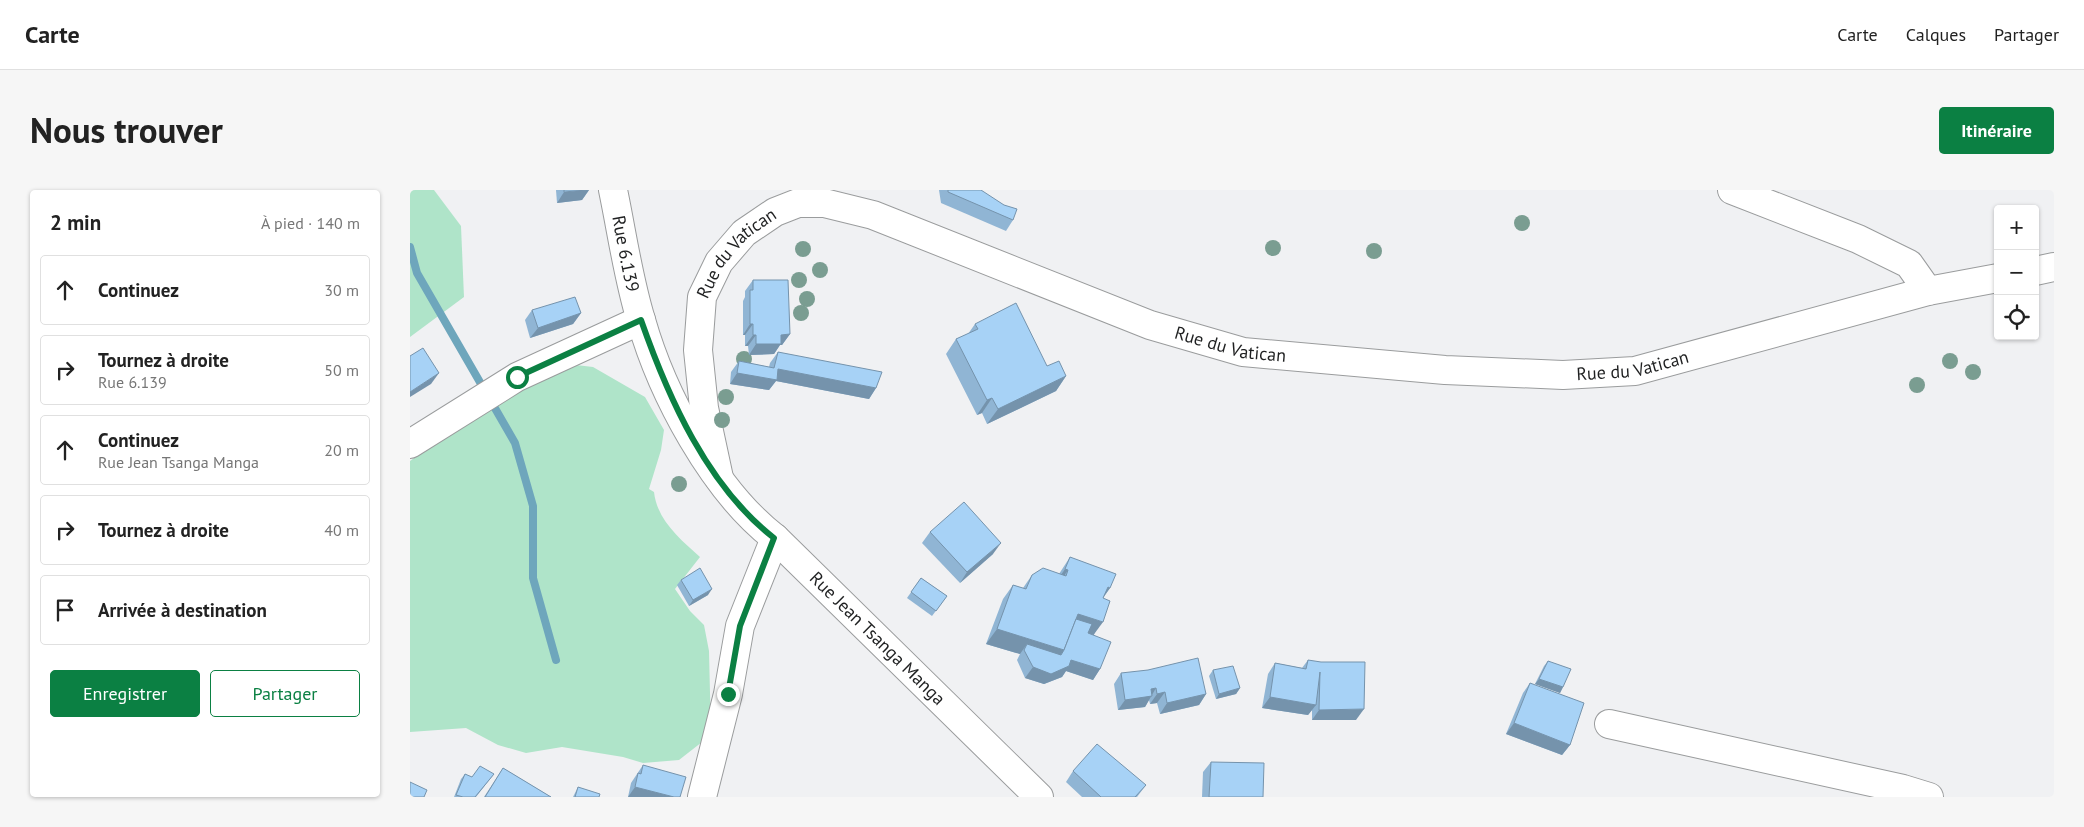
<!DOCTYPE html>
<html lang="fr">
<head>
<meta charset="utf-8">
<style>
	:root { --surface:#fff; --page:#f6f6f6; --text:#222; --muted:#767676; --line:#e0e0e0; --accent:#0b8043 }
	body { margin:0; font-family:"PT Sans",sans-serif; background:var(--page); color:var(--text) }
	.controls { position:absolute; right:15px; top:15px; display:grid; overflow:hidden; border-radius:5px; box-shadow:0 1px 4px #0004 }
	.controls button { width:45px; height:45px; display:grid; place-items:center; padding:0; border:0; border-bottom:1px solid var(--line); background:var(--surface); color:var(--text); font:25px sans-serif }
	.stop { position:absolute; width:15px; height:15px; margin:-11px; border:4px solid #0b8043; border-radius:50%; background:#fff }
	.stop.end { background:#0b8043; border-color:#fff; box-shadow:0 1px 5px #0008 }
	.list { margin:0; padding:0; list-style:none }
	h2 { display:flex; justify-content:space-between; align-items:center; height:65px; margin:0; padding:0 20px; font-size:21px }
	h2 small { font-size:16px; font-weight:400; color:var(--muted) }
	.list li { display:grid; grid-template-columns:32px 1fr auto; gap:15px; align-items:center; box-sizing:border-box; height:70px; margin:0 10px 10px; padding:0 10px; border:1px solid var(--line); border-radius:5px }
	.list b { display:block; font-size:19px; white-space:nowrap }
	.list p { margin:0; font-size:16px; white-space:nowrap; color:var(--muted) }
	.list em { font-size:16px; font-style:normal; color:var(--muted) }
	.actions { display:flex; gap:10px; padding:15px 20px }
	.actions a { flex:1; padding:11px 0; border:1px solid var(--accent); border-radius:5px; text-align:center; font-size:18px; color:var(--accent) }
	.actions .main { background:var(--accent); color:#fff }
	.icon { flex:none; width:28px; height:28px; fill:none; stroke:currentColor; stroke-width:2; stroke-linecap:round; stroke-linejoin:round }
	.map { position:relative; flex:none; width:1644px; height:607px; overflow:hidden; border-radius:5px }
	header { display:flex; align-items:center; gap:30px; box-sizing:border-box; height:70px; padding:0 25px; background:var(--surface); border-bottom:1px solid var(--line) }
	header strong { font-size:24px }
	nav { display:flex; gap:28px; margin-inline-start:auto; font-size:18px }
	.intro { display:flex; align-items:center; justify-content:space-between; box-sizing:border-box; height:120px; padding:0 30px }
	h1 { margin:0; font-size:35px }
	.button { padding:12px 22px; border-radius:5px; background:var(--accent); color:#fff; font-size:18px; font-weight:700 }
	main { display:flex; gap:30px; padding:0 30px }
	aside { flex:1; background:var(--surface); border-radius:5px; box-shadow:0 1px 4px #0004 }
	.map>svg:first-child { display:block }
	.green { fill:#afe4c9 }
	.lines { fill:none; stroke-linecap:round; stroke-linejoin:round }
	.stream { stroke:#6ea6bc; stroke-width:8 }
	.street-casing { stroke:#9a9c9d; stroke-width:30 }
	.secondary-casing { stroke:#9a9c9d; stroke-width:30 }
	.street { stroke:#fff; stroke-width:28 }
	.secondary { stroke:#fff; stroke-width:28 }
	.tree { fill:#7a9d91 }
	.wall { fill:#90b5d4 }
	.shaded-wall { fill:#7593ac }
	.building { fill:#a7d2f6; stroke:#7593ac }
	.route { stroke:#0b8043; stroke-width:6 }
	.labels { text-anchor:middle; stroke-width:5; stroke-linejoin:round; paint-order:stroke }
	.street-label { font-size:18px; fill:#1f2021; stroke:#feffff }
</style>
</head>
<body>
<header>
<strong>Carte</strong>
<nav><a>Carte</a><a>Calques</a><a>Partager</a></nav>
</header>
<div class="intro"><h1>Nous trouver</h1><a class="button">Itinéraire</a></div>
<main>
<aside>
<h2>2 min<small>À pied · 140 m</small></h2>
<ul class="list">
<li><svg class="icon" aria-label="ahead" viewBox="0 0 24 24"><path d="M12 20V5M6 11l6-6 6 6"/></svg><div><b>Continuez</b></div><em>30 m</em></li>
<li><svg class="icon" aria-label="right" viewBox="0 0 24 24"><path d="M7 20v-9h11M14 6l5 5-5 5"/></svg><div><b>Tournez à droite</b><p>Rue 6.139</p></div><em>50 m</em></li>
<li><svg class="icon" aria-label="ahead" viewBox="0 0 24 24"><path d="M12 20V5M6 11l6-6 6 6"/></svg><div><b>Continuez</b><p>Rue Jean Tsanga Manga</p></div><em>20 m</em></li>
<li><svg class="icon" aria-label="right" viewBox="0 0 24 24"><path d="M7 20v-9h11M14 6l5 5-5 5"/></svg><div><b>Tournez à droite</b></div><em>40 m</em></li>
<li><svg class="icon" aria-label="arrive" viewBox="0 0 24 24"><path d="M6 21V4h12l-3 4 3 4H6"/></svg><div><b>Arrivée à destination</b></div></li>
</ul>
<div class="actions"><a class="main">Enregistrer</a><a>Partager</a></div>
</aside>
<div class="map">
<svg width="1644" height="607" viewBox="0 0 1644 607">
	<rect width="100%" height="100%" fill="#f0f1f3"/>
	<g class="green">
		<polygon points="0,0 24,0 51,36 54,107 0,147"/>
		<path d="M149 173 183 177 235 207 254 240 251 260 239 299 244 302C247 330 270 349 290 367L265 399 280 421 294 435 299 461 301 545 269 570 233 573 213 567 152 557 116 563 88 555 56 538 0 542V271L133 175Z"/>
	</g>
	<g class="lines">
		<polyline class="stream" points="0,57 7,83 105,253 123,316 123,388 146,470"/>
		<g class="street-casing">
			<g id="street">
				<polyline points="1322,0 1448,49 1499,74 1518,101"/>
				<polyline points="0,254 107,187 231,130"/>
				<polyline points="1199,534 1493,599 1519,607"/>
				<polyline points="292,607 318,504 330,436 365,348"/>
			</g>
		</g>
		<g class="secondary-casing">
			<g id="secondary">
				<path id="s1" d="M203 0C212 43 218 88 231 130 252 204 303 300 365 348L629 607"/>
				<polyline points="1625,81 1644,77"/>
				<path id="s2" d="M309 288 294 218 288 160 292 107 309 72 334 43 365 22 388 13H414L463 25 740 135 833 162 1035 180 1153 185 1225 181 1518 101 1588 88"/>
			</g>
		</g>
		<use href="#street" class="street"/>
		<use href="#secondary" class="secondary"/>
	</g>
	<g class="tree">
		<circle cx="1112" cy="33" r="8"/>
		<circle cx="863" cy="58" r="8"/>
		<circle cx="393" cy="59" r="8"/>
		<circle cx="964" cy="61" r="8"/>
		<circle cx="410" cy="80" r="8"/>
		<circle cx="389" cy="90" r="8"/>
		<circle cx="397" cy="109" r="8"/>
		<circle cx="391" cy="123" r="8"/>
		<circle cx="334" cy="169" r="8"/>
		<circle cx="1540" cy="171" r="8"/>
		<circle cx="1563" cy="182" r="8"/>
		<circle cx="1507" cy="195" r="8"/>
		<circle cx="316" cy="207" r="8"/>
		<circle cx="312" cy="230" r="8"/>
		<circle cx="269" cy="294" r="8"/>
	</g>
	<g class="wall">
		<polygon points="146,0 179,0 172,10 147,13"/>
		<polygon points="529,0 571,0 603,30 596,41 531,13"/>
		<polygon points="343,90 380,144 372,155 370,155 364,164 339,165 338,156 335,156 335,145 333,145 333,111 335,107 335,101"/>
		<polygon points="122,120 171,123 163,134 120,148 115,130"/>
		<polygon points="565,134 637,176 656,186 646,201 577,234 572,223 567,225 536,164 546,149 558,144"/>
		<polygon points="368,162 466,198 459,209 366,191 359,200 320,194 321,182 329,171 359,177 360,173"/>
		<polygon points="520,342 583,364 550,393 512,353"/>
		<polygon points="660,367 700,398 693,408 684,445 690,479 683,490 656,481 652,487 634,494 615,488 607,470 610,464 576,454 593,409 603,395 613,398 622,385 649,384"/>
		<polygon points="511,388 537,406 522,426 497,408"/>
		<polygon points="271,390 298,405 279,416 267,395"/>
		<polygon points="898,470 946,530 902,530 902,520 898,525 852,518 858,484 865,473 892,478"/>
		<polygon points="1138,471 1153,497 1150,503 1125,494 1134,476"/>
		<polygon points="803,480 830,498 826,504 806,509 799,486"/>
		<polygon points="711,483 796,504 789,515 750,524 747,513 740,514 739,510 735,517 708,520 704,494"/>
		<polygon points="1120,493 1160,555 1152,565 1096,544 1113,503"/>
		<polygon points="801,572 853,607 792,607 793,582"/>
		<polygon points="233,575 270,607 218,607 221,593"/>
		<polygon points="93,578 141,607 74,607"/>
		<polygon points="663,581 736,595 727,607 672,607 656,592"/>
		<polygon points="55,584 62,587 84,584 66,607 44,607 51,589"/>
		<polygon points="168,597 189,607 163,607"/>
	</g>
	<g class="shaded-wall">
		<polygon points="179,0 172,10 147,13 154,2"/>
		<polygon points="171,123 163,134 120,148 128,138"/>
		<polygon points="340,134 343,134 335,145 333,145"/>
		<polygon points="380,144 372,155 370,155 364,164 339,165 346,154 371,145"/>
		<polygon points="343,145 346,145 338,156 335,156"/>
		<polygon points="368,179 466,198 459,209 366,191 359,200 320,194 327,183"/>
		<polygon points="29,183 21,194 0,207 0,202"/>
		<polygon points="656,186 646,201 577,234 588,219"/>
		<polygon points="582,208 572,223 567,225 577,210"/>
		<polygon points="591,353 583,364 550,393 557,382"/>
		<polygon points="655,379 658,380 648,395 645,394"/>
		<polygon points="698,397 700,398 690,412"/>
		<polygon points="302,399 298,405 279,416 283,410"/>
		<polygon points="668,424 693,432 682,447 661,440"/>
		<polygon points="587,439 654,460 644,475 617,454 610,464 576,454"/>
		<polygon points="661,470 690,479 683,490 656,481 652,487 634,494 615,488 623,477"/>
		<polygon points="1129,489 1153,497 1150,503 1125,494"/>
		<polygon points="746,498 735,517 708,520 715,510 741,499"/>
		<polygon points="830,498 826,504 806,509 809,504"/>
		<polygon points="755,502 747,513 740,514 747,504"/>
		<polygon points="796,504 789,515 750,524 757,513"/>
		<polygon points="860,507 906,515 898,525 852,518"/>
		<polygon points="954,519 946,530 902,530 909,520"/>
		<polygon points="1104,533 1160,555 1152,565 1096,544"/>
		<polygon points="225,597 264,607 218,607"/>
	</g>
	<g class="building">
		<polygon points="154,0 177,0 154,2"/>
		<polygon points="538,0 571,0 594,15 607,19 603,30 538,2"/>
		<polygon points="343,90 378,90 380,144 371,145 371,154 346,154 346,145 343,145 343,134 340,134 340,100 343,100"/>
		<polygon points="165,107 171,123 128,138 122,120"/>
		<polygon points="606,113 637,176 649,171 656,186 588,219 582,208 577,210 546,149 568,139 565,134"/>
		<polygon points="13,158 29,183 0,202 0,166"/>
		<polygon points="368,162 472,182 466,198 368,179 367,190 327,183 329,171 364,178"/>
		<polygon points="554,312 591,353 557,382 520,342"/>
		<polygon points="660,367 706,384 700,398 698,397 693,408 700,411 693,432 668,424 654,460 587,439 603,395 616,399 622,385 633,378 656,386 658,380 655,379"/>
		<polygon points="290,378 302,399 283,410 271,390"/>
		<polygon points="511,388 537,406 526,421 501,402"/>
		<polygon points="666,429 682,434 678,443 701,452 690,479 661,470 659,476 641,484 623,477 614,460 617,454 651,465 654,460"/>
		<polygon points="788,468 796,504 757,513 755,502 747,504 746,498 741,499 742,506 715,510 711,483 738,480"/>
		<polygon points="898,470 911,472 955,472 954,519 909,520 910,482 906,515 860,507 865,473 896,479"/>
		<polygon points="1138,471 1161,479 1153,497 1129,489"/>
		<polygon points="823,476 830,498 809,504 803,480"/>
		<polygon points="1120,493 1174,513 1160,555 1104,533"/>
		<polygon points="687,554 736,595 725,607 691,607 663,581"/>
		<polygon points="801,572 854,573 853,607 799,607"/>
		<polygon points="233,575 276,587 270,607 264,607 225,597 228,583 231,584"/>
		<polygon points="70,576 84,584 65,607 53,607 46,605 55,584 62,587"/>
		<polygon points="93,578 141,607 75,607"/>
		<polygon points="0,592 17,600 14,607 0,607"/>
		<polygon points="168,597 190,604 189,607 165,607"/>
	</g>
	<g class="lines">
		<path class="route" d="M107 187 231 130C258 207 297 296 364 348L330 436 318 504"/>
	</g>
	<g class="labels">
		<g class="street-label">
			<text dy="6" stroke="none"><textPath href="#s1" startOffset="65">Rue 6.139</textPath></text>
			<text dy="6" stroke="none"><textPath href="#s2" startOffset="240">Rue du Vatican</textPath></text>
			<text dy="6" stroke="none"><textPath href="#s2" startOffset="780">Rue du Vatican</textPath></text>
			<text dy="6" stroke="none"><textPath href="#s2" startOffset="1185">Rue du Vatican</textPath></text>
			<text dy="6" stroke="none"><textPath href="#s1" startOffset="536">Rue Jean Tsanga Manga</textPath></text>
		</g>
	</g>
</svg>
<div class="controls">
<button>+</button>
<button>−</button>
<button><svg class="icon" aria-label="locate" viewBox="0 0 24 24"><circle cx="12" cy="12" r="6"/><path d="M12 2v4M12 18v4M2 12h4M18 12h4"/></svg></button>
</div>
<div class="stop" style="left:107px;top:187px"></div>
<div class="stop end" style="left:318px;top:504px"></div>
</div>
</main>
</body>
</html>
